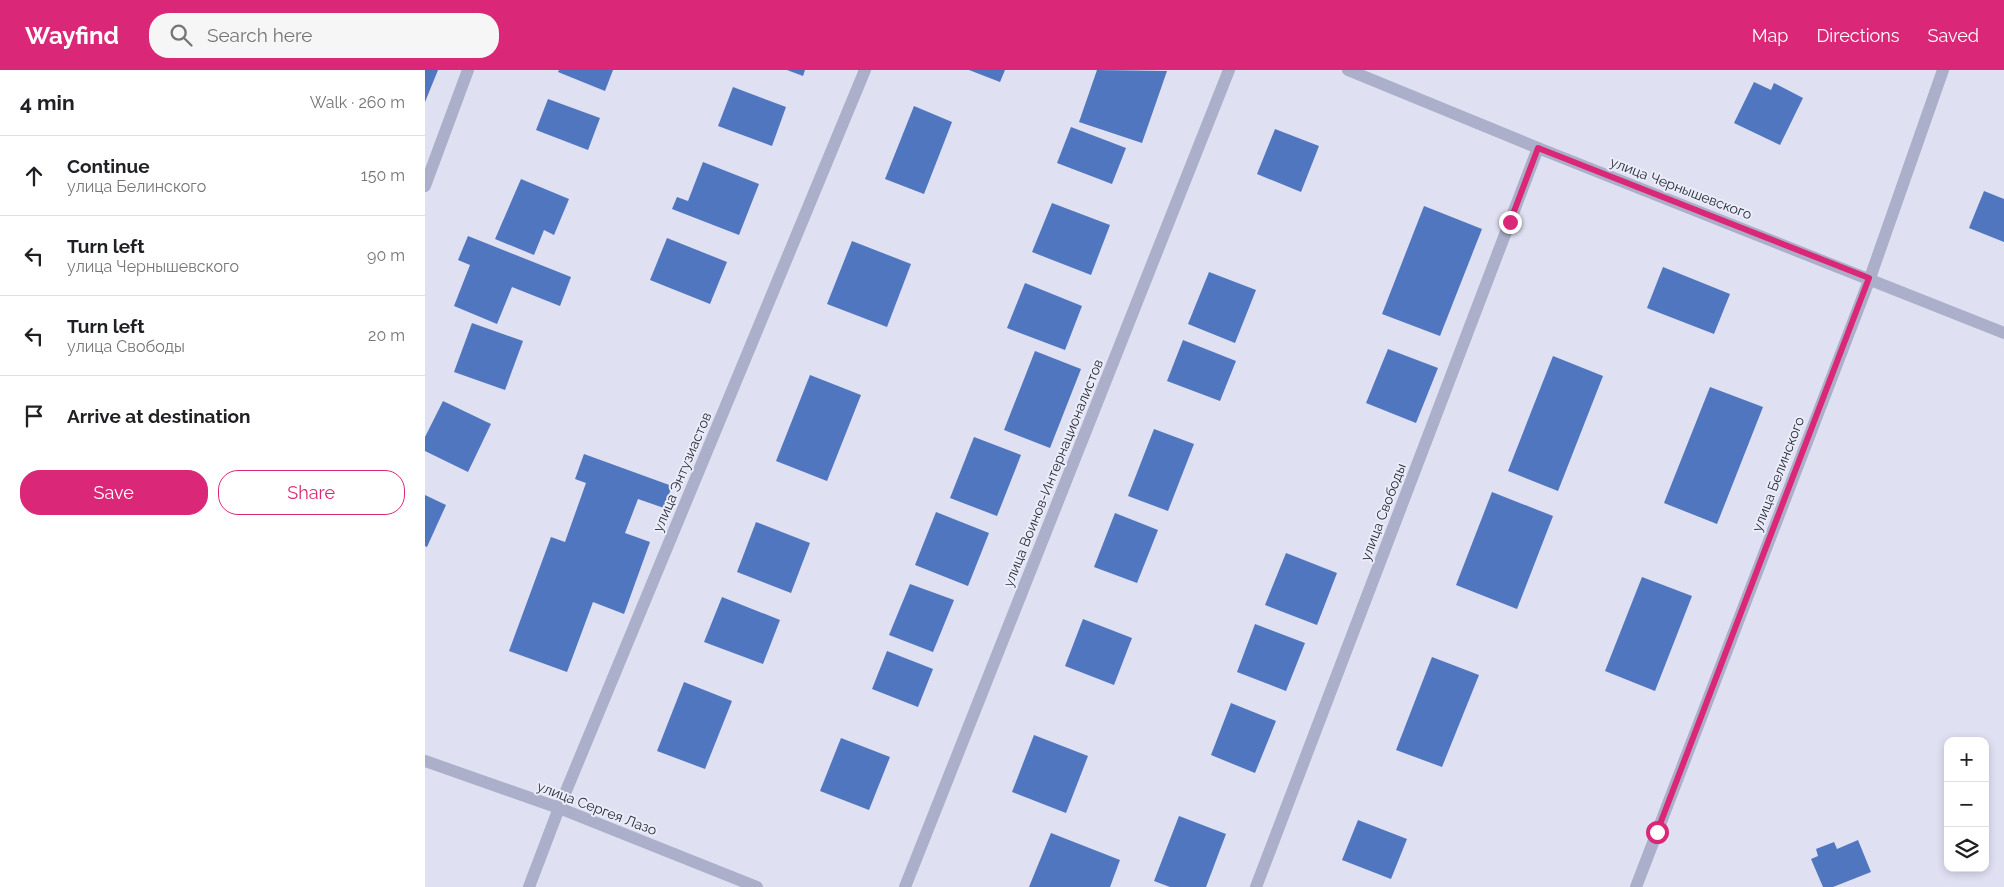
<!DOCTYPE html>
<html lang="en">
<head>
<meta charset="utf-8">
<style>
	:root { --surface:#fff; --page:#f6f6f6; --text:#202124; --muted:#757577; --line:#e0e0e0; --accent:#db2777 }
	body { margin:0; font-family:Raleway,sans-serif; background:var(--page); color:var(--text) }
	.controls { position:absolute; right:15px; bottom:15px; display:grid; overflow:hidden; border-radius:10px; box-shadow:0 2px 8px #0003 }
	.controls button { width:45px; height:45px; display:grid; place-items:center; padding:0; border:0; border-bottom:1px solid var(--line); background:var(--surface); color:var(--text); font:25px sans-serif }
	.stop { position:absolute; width:15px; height:15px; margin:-11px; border:4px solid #db2777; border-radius:50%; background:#fff }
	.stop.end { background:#db2777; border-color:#fff; box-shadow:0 1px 5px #0008 }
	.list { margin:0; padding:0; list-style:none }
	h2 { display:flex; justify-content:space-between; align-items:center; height:65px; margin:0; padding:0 20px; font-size:21px }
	h2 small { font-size:16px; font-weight:400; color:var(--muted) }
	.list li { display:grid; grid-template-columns:32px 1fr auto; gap:15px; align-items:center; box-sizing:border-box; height:80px; padding:0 20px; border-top:1px solid var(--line) }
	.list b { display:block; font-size:19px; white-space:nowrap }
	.list p { margin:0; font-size:16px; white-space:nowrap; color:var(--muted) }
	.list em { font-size:16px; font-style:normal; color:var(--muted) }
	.actions { display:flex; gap:10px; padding:15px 20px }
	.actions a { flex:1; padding:11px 0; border:1px solid var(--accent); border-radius:20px; text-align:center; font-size:18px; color:var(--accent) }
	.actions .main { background:var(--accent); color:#fff }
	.icon { flex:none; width:28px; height:28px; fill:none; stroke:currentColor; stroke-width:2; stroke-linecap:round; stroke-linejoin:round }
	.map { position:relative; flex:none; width:1579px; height:817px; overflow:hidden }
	header { display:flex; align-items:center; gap:30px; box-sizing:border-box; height:70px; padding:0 25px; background:var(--accent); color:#fff }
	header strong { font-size:24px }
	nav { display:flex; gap:28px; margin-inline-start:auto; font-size:18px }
	.search { width:350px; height:45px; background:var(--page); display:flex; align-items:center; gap:12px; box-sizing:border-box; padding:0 18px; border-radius:20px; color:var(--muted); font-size:19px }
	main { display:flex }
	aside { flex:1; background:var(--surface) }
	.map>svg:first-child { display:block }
	.building { fill:#5076bf }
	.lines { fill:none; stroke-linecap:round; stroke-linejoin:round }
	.minor { stroke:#abafc9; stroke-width:12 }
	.route { stroke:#db2777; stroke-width:6 }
	.labels { text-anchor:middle; stroke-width:4; stroke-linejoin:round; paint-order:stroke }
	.street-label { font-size:14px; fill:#2a2e38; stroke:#ebecf9 }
</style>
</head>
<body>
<header>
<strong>Wayfind</strong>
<div class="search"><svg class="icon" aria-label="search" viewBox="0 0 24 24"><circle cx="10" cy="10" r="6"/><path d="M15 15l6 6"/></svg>Search here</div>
<nav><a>Map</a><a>Directions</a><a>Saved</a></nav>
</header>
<main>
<aside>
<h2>4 min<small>Walk · 260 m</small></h2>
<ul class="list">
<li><svg class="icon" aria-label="ahead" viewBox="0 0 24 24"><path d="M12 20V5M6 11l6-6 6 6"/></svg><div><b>Continue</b><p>улица Белинского</p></div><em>150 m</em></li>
<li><svg class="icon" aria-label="left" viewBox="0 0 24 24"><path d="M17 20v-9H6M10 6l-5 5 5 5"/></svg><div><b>Turn left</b><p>улица Чернышевского</p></div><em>90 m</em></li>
<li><svg class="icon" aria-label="left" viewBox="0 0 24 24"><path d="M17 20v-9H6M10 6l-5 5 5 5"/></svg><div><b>Turn left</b><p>улица Свободы</p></div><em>20 m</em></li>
<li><svg class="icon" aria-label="arrive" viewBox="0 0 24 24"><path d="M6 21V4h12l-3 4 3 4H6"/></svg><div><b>Arrive at destination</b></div></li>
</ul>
<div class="actions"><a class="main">Save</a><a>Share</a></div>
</aside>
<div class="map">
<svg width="1579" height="817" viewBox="0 0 1579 817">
	<rect width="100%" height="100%" fill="#dfe0f2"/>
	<g class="building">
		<polygon points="0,0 13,0 0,32"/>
		<polygon points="134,0 188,0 180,21 133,2"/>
		<polygon points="362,0 380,0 378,6"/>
		<polygon points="544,0 580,0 575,12"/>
		<polygon points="672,0 742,1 717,73 654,52"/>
		<polygon points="1329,12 1346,20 1349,13 1378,28 1355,75 1309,53"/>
		<polygon points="308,17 361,37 347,76 293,56"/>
		<polygon points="123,29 175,48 163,80 111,60"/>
		<polygon points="489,36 527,52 499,124 460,109"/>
		<polygon points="646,57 701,78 687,114 632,93"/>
		<polygon points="850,59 894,76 876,122 832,104"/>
		<polygon points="278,92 334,114 314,165 247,139 252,127 263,131"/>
		<polygon points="96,109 144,129 129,165 119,160 109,185 70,169"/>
		<polygon points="1559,121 1579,129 1579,172 1544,158"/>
		<polygon points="627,133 685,155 666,205 607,182"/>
		<polygon points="999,136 1057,159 1015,266 957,244"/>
		<polygon points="43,166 146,207 135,236 87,217 72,254 29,236 45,195 33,190"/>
		<polygon points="242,168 302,192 285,234 225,210"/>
		<polygon points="427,171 486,194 462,257 402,234"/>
		<polygon points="1238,197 1305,224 1289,264 1222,238"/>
		<polygon points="784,202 831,220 810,273 763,254"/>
		<polygon points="600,213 657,236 640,280 582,258"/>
		<polygon points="47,253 98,271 80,320 29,302"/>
		<polygon points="758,270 811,291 795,331 742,311"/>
		<polygon points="963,279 1013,298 991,353 941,333"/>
		<polygon points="610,281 656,299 625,378 579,360"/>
		<polygon points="1128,286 1178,306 1133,421 1083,401"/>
		<polygon points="385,305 436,325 402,411 351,391"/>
		<polygon points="1285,317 1338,337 1292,454 1239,433"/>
		<polygon points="18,331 66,354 43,402 0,381 0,367"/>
		<polygon points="729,359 769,374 743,441 703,426"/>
		<polygon points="549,367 596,385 572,446 525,428"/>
		<polygon points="159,384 247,416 239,438 213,429 200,463 225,472 199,544 168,532 142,602 84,581 126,467 140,472 161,413 150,409"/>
		<polygon points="1067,422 1128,446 1092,539 1031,515"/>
		<polygon points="0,425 21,435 2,477 0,476"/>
		<polygon points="511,442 564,463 543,516 490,495"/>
		<polygon points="690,443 733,460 712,513 669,497"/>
		<polygon points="331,452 385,473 366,523 312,502"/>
		<polygon points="861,483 912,503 892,555 840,535"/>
		<polygon points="1217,507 1267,526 1230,621 1180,601"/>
		<polygon points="485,514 529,530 508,582 464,565"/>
		<polygon points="297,527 355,550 338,594 279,572"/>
		<polygon points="658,549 707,568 689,615 640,596"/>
		<polygon points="830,554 880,573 861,621 812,602"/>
		<polygon points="462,581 508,599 493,637 447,619"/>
		<polygon points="1007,587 1054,605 1017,697 971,680"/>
		<polygon points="259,612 307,631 280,699 232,681"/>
		<polygon points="806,633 851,651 830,703 786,685"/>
		<polygon points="609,665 663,686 641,743 587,722"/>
		<polygon points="416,668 465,687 444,740 395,721"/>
		<polygon points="754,746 801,764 781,817 745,817 729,811"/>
		<polygon points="933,750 982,769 966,809 917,790"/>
		<polygon points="626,763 695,790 685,817 604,817"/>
		<polygon points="1433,770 1446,802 1408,817 1398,817 1386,789 1393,786 1391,779 1409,772 1412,779"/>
	</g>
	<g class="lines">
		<g class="minor">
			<polyline points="923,0 1113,78 1579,263"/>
			<polyline points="0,116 43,0"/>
			<polyline points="0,691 134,738 332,817"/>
			<polyline points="104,817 134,738 440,0"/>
			<polyline points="480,817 804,0"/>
			<polyline points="831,817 1113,78"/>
			<polyline points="1211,817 1445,208 1518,0"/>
		</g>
	</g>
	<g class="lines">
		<polyline class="route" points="1085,152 1113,78 1444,208 1232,762"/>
	</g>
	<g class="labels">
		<g class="street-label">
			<text transform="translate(1256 118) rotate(21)" y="5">улица Чернышевского</text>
			<text transform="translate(257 402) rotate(-67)" y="5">улица Энтузиастов</text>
			<text transform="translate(628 403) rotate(-68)" y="5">улица Воинов-Интернационалистов</text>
			<text transform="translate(1353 404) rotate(-69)" y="5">улица Белинского</text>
			<text transform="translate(958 442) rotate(-69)" y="5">улица Свободы</text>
			<text transform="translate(172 738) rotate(21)" y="5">улица Сергея Лазо</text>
		</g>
	</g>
</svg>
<div class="controls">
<button>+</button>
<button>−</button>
<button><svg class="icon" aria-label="layers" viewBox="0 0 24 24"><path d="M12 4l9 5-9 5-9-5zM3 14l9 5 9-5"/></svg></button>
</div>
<div class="stop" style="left:1232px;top:762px"></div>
<div class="stop end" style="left:1085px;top:152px"></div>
</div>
</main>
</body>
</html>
